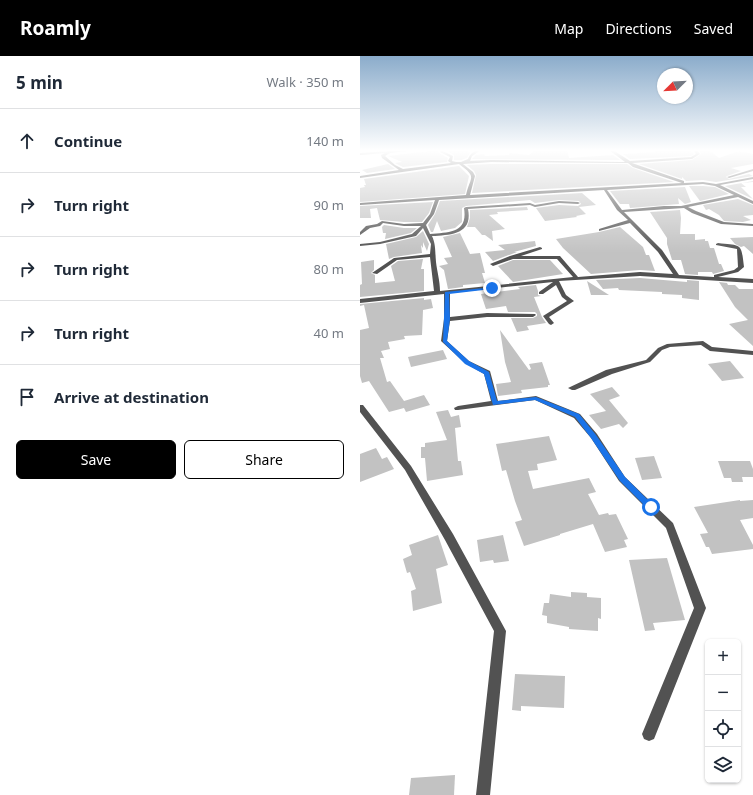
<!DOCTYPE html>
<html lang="en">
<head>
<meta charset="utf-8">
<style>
	:root { --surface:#fff; --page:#f6f6f7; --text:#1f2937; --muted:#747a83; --line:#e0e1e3; --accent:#000 }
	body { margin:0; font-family:"Noto Sans",sans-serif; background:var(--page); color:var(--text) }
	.controls { position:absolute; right:12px; bottom:12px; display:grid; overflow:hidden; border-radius:6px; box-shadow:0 1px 3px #0004 }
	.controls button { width:36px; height:36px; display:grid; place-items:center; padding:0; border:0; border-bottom:1px solid var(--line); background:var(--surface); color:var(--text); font:20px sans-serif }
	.compass { position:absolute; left:297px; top:12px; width:36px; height:36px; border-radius:50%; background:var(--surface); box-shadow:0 1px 3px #0004; rotate:246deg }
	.stop { position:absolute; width:12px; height:12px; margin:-9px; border:3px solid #1a73e8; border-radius:50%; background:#fff }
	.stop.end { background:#1a73e8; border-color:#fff; box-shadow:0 1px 4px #0008 }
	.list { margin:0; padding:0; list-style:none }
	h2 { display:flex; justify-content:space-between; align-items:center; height:52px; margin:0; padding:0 16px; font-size:17px }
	h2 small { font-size:13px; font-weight:400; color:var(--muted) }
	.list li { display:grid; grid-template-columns:26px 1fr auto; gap:12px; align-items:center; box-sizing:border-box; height:64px; padding:0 16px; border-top:1px solid var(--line) }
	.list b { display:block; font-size:15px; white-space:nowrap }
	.list em { font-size:13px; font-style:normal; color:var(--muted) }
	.actions { display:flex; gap:8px; padding:12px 16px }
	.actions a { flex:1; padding:9px 0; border:1px solid var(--accent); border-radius:6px; text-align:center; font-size:14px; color:var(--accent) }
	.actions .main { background:var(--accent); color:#fff }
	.icon { flex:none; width:22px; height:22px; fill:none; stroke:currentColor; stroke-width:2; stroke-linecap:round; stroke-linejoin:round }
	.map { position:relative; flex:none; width:393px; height:739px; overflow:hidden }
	header { display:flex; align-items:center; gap:24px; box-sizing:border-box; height:56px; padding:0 20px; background:var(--accent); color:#fff }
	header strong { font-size:19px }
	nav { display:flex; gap:22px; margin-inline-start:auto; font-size:14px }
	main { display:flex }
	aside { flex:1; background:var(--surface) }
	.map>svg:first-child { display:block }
	.building { fill:#c2c2c2 }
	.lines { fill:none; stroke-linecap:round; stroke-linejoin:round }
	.minor { fill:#525252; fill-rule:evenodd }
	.route { fill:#1a73e8 }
</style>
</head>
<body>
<header>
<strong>Roamly</strong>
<nav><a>Map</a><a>Directions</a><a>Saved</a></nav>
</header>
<main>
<aside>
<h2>5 min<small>Walk · 350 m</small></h2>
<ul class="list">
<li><svg class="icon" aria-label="ahead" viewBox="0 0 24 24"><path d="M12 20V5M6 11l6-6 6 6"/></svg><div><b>Continue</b></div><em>140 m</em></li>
<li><svg class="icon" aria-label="right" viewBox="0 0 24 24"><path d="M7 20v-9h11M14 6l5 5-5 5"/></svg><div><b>Turn right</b></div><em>90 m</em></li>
<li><svg class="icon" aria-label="right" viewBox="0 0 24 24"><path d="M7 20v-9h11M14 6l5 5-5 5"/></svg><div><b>Turn right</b></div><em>80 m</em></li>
<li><svg class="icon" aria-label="right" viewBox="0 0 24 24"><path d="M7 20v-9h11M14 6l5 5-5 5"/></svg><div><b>Turn right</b></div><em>40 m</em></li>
<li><svg class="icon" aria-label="arrive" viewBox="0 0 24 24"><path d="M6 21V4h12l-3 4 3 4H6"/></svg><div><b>Arrive at destination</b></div></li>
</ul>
<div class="actions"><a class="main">Save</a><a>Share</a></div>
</aside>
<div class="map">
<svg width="393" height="739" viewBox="0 0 393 739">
	<rect width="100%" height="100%" fill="#fff"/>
	<g class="building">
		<polygon points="77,94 79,97 88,102 87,106 43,111 35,107 42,106 28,100"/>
		<polygon points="107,94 110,97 107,102 101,104 94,104 94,99 87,95"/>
		<polygon points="175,94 207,94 209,102 253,99 260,104 112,103 116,99 124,98 125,100 149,99 150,97 169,99"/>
		<polygon points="293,94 330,94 334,98 331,100 270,103 263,98 295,96"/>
		<polygon points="339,94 349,94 359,102 379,95 393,98 393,108 371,112 381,115 367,120 366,121 369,123 389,118 393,120 356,126 343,124 326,125 322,121 322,123 279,108 332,104 341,98"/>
		<polygon points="28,108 35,113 7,117 2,114"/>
		<polygon points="131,108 267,108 273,112 314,126 112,137 116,119 114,115 107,109"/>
		<polygon points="99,110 109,120 105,138 0,146 0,132 5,131 4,129 6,129 4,123"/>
		<polygon points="393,125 393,126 381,127 386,131 381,131 393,143 365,130"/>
		<polygon points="329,130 343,130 355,131 369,138 340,145"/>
		<polygon points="325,131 331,146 325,148 318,142 319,148 270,152 269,148 260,148 250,135"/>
		<polygon points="222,137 236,149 219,151 226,158 216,160 217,161 185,165 176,152 199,149 218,150 221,148 219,145 199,144 175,147 170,144 106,150 102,152 102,166 95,172 81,175 77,165 73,176 71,176 68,169 75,158 80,145"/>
		<polygon points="378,143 393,149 393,159 383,160 391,164 383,166 364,165 359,159 349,153 346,154 343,149"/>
		<polygon points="73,146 69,157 62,166 44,166 20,164 17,152 10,153 11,162 0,162 0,150"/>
		<polygon points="167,151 168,154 137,156 138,158 129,159 145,173 132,175 133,185 125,179 122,179 115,171 107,171 110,162 110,154"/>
		<polygon points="320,154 321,162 320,178 335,178 335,184 345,183 345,185 348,185 350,192 354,192 359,208 361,208 364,215 353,218 352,216 338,216 338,219 325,218 321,204 312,204 307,188 307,182 290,156"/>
		<polygon points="24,169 44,172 57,172 51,177 25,183 26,177 23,177 22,171"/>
		<polygon points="260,171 283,191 286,199 289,199 295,215 280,214 231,218 203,192 196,183 239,176"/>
		<polygon points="63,175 69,188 67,195 63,186 63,192 61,189 62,197 34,201 29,203 26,188 56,181"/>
		<polygon points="100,177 110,198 120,197 125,217 122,217 125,227 103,229 103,231 88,233 84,214 79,210 88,208 84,202 92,201 83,181"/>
		<polygon points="393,181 393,198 384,190 381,191 375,188 370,182"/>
		<polygon points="175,185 176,190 154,196 157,196 133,205 125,196 145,194 138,189"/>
		<polygon points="63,203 61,213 64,213 64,235 0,241 0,229 2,228 1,206 14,204 14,214 11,217 15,219 15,227 35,225 31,210 38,205"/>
		<polygon points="153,204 190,204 203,218 153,226 138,210"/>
		<polygon points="280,222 327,226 327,224 339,225 339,244 322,242 322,239 302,238 302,236 259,234 258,232 243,233 236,224"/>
		<polygon points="227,225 249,239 231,239"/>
		<polygon points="359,226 367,227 368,229 375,229 379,233 393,233 393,290 369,268 388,264 375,251"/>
		<polygon points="176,229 178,235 178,239 181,240 174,241 182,261 186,267 167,270 169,274 157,276 151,262 173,262 177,260 177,258 175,256 148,256 146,250 126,253 121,238 160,233 158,231"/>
		<polygon points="64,242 64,244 71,243 73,252 63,254 62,279 44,280 45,283 28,286 30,293 21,295 24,302 20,302 27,326 30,325 44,345 64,339 70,349 46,356 44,352 29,356 9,325 2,327 0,320 0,274 9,272 4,249 0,250 0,248"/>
		<polygon points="140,274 169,314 171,313 169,308 182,306 190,329 188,329 188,331 161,334 162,337 138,340 136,328 151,326 145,306"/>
		<polygon points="83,294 87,303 51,311 48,301"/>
		<polygon points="370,305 384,322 362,325 348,308"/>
		<polygon points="252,331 260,340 249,344 268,367 263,372 259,368 241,373 229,359 246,355 230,338"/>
		<polygon points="88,354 91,361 99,359 101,371 95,372 98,405 101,405 103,419 67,425 65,402 61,402 61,391 65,391 65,387 87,384 76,356"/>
		<polygon points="189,380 197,404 177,408 178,414 168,415 173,433 229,422 236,436 228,438 239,459 248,457 249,459 256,458 268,483 264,484 267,491 245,496 233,468 200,478 200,479 164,490 155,466 162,464 155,445 146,414 142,415 136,388"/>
		<polygon points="16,392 22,403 27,401 34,413 0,426 0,398"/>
		<polygon points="294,400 302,422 282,424 275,402"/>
		<polygon points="358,405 390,405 393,413 393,421 382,421 383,426 372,426 371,422 364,422"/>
		<polygon points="380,444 380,445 393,444 393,462 380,464 393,489 393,493 352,498 349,491 346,491 340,478 348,477 334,451"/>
		<polygon points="78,479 88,509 76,513 82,547 53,555 51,535 56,533 50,516 47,517 43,503 52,499 49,489"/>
		<polygon points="143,479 149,505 134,507 133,504 120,506 117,484"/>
		<polygon points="307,502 325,564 293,567 295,574 285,575 269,504"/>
		<polygon points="211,536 227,537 227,541 241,542 241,563 238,562 238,575 209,573 209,571 187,567 187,560 182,559 184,547 189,547 190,538 211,541"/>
		<polygon points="155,618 205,620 204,652 161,650 161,655 152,654"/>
		<polygon points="95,719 94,739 49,739 51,722"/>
	</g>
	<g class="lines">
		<g class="minor">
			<path d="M43 94H56L30 97 25 100 35 109 43 113 91 107 88 105 90 101 80 96 81 94H85L83 95 93 100 92 105 96 106H101L108 103C110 98 114 94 121 94L112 100 110 105H108L131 104 259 106H265L249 94H253L270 105 331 101 336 98 333 94H337L340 98 332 103 272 107 324 125V127L343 126 356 128 393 121V123L360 129 393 145V148L378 141 328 151 336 155 364 166 393 168V170L361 168 332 157 324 152 264 156 302 194 319 219 354 221V219L374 214 378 211 377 193 356 189V188L358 187C382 190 381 186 384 211L378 216 358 221 393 223V227L280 220 199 225 206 239 214 245 189 261 194 267 191 269 189 268 183 260 207 245 202 241 196 229 183 238H179V236L193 226 90 237V261L127 257 175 258 176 259 173 261H127L90 265 87 285 109 305 130 315 138 345 176 340 220 358 237 378 265 421 313 467 346 552 294 683 289 685 284 683 282 678 334 552 306 472 259 425 231 382 214 362 175 344 98 354H95L94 352 98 350 131 345 124 318 105 307 81 285 84 263V238L0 247V243L74 235 70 201 37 204 17 218 12 217 34 202 70 198 71 188 63 172 56 180 20 188 0 190V188L20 186 52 178 61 170H44L23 167 20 170 10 172 0 179V176L6 170 17 168 22 165 44 168 63 167 70 158 75 144 0 149V147L106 139C110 120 118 122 99 108L0 122V120L39 114 22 102 21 99 25 97 0 99V97ZM131 106 268 107 273 111 322 127 110 139 115 120 113 116 103 108ZM343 128 355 130 374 139 321 150H304L262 154 247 134ZM244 134 257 154 268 164 239 173V175L270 167 298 196 313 218 280 216 218 221 200 200H161L182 193V192L180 191 150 200 130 208 133 210 153 203H197L213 221 80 235C80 225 77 215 76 206 75 196 76 189 72 180 91 179 113 178 108 153L170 149 175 151 199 147 218 148 220 147 218 146 199 145 175 149 170 147 106 151 104 152C108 177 90 176 70 178L66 169 74 158 79 144Z"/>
			<polygon points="393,113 393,115 369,122 367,121"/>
			<polygon points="343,285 352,291 393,295 393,299 350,295 341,289 310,291 302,294 290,306 252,318 215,334 212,334 208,332 246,314 286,304 298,292 307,288"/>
			<polygon points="0,349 3,349 51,410 93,478 146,575 130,739 116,739 134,575 85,484 45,414 0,356"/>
		</g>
	</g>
	<linearGradient id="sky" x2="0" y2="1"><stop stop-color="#8baccb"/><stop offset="0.48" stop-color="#fff"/><stop offset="1" stop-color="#fff" stop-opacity="0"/></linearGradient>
	<rect width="393" height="197" fill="url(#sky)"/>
	<polygon class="route" points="134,231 132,233 89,238 90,263 87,285 109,305 129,316 137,345 176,341 219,358 236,379 265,421 293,449 293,453 288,453 260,425 231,382 215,361 175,344 133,349 124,318 105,308 83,286 85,236"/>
</svg>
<div class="controls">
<button>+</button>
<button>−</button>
<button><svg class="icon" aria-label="locate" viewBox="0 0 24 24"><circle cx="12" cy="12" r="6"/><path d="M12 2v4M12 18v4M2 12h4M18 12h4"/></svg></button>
<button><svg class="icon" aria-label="layers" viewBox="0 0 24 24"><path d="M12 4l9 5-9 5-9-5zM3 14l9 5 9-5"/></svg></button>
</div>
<svg class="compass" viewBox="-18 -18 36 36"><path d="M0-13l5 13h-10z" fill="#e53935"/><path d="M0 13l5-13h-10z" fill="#747a83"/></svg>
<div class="stop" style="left:291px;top:451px"></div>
<div class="stop end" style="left:132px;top:232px"></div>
</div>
</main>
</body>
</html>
